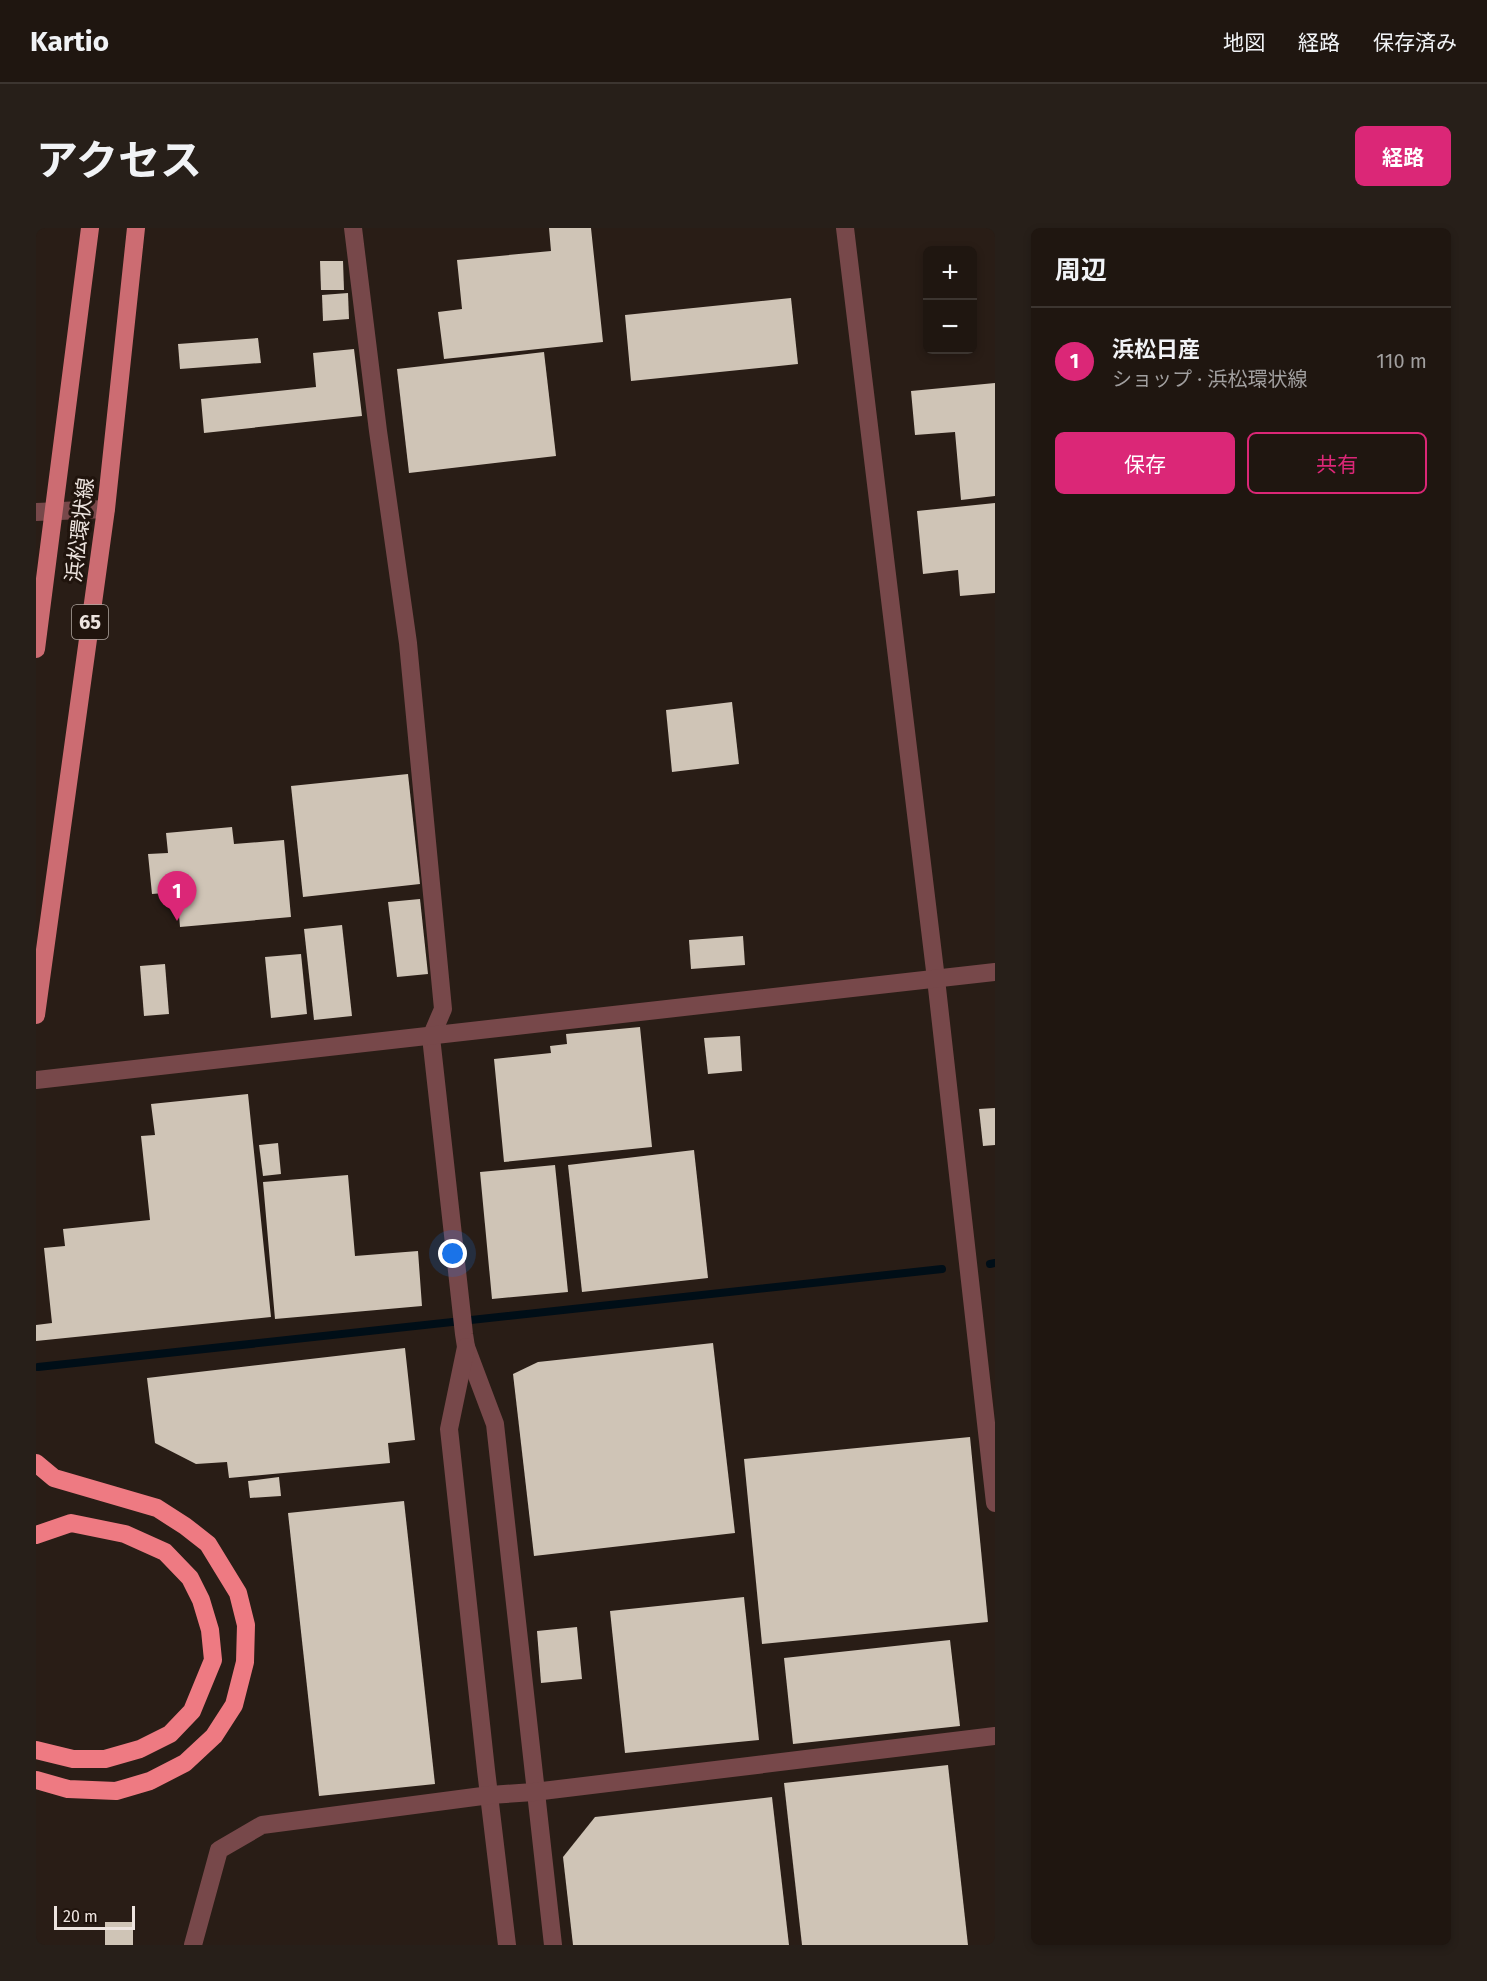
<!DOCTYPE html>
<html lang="ja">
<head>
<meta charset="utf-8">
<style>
	:root { --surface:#1f1610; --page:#271f19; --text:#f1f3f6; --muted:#a19f9f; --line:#3c3530; --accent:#db2777 }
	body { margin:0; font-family:"Fira Sans","Noto Sans JP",sans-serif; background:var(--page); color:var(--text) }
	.controls { position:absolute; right:18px; top:18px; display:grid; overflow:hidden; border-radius:9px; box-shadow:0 3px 9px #0003 }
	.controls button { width:54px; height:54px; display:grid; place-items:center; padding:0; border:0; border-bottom:2px solid var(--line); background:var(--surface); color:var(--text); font:30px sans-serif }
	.scale { position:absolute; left:18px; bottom:15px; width:81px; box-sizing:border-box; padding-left:6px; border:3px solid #ede4df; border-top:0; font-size:16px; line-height:21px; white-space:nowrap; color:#ede4df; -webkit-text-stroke:4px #20140d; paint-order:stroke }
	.you { position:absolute; left:417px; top:1026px; width:21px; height:21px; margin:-15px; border:4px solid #fff; border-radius:50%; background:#1a73e8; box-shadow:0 0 0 9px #1a73e833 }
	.badge { display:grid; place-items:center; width:39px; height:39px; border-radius:50%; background:var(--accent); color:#fff; font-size:20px; font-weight:700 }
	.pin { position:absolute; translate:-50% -50px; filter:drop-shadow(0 2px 3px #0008) }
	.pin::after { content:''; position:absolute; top:32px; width:21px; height:18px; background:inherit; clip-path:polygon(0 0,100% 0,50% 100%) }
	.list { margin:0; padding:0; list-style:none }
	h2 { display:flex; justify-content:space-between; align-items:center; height:78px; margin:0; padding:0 24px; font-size:26px }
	h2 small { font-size:20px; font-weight:400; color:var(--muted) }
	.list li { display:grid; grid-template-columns:39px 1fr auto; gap:18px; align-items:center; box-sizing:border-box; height:108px; padding:0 24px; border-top:2px solid var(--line) }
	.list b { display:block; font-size:22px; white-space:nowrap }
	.list p { margin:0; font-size:20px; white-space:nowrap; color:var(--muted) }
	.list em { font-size:20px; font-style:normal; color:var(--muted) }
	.actions { display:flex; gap:12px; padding:18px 24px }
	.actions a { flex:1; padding:14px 0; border:2px solid var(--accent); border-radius:9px; text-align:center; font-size:21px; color:var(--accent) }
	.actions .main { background:var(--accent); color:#fff }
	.map { position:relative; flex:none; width:959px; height:1717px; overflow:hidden; border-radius:9px }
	header { display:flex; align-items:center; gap:36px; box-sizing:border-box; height:84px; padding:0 30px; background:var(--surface); border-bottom:2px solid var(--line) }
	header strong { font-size:28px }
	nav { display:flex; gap:33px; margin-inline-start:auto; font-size:21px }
	.intro { display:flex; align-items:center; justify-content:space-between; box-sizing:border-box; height:144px; padding:0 36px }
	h1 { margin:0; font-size:42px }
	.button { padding:15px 27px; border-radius:9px; background:var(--accent); color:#fff; font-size:21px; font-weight:700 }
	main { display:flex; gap:36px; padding:0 36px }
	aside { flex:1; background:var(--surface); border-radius:9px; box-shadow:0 3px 9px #0003 }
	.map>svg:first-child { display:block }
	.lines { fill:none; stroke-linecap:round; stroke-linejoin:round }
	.stream { stroke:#000e17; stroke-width:8 }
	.building { fill:#cfc4b6 }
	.minor { stroke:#77484a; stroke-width:18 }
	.major { stroke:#cc6c72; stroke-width:18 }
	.highway { stroke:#ee7a82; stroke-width:18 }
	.labels { text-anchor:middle; stroke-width:6; stroke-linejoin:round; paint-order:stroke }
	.shield { fill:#20140d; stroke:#b0a6a0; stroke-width:1.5 }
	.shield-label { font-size:20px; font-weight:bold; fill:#ede4df }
	.street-label { font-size:21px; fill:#ede4df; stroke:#20140d }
</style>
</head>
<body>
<header>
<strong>Kartio</strong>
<nav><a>地図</a><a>経路</a><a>保存済み</a></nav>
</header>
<div class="intro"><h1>アクセス</h1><a class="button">経路</a></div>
<main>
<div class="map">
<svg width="959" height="1717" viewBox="0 0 959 1717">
	<rect width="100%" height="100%" fill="#291d16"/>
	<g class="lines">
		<g class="stream">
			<polyline points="954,1036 959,1035"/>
			<polyline points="2,1139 906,1041"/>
		</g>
	</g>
	<g class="building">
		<polygon points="513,0 555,0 567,114 408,131 402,84 426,81 421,32 515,23"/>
		<polygon points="284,33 307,33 308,62 285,62"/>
		<polygon points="312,65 313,91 287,93 286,67"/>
		<polygon points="755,70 762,136 595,153 589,87"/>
		<polygon points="222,110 225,135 144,141 142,116"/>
		<polygon points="318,121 326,188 168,205 165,171 280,159 277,125"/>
		<polygon points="508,124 520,228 373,245 361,141"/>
		<polygon points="959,155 959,268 925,272 919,204 879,207 875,163"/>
		<polygon points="959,275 959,365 924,368 922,342 887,346 881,283"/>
		<polygon points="696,474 703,536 636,544 630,482"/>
		<polygon points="372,546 384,656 267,669 255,558"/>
		<polygon points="196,599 198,616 248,612 255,689 144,699 141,664 116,666 112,626 132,625 130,605"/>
		<polygon points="384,671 392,746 361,749 352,674"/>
		<polygon points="306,697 316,788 278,792 268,701"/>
		<polygon points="707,708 709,737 655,741 653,712"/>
		<polygon points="265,726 271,786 235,790 229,729"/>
		<polygon points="129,736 133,786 108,788 104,738"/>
		<polygon points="604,799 616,919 468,934 458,831 515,825 514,818 531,816 530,806"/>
		<polygon points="704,808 706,843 672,846 668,810"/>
		<polygon points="212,866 235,1089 0,1113 0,1097 16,1095 8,1020 29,1018 27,1001 114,992 105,908 119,907 115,876"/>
		<polygon points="959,880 959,917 947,918 943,881"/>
		<polygon points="242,915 245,946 227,948 223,917"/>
		<polygon points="658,922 672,1050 546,1064 532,937"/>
		<polygon points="519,937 532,1064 456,1071 444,944"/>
		<polygon points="312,947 319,1028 382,1023 386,1078 239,1091 227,954"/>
		<polygon points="677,1115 699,1305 498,1328 477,1146 502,1134"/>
		<polygon points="369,1120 379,1212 352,1215 354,1235 193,1250 191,1234 160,1236 119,1215 111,1150"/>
		<polygon points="934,1209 952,1394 726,1416 708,1231"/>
		<polygon points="243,1249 245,1268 214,1270 212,1253"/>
		<polygon points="368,1273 399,1556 283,1568 252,1285"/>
		<polygon points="708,1369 723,1512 589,1525 574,1383"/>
		<polygon points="541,1399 546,1451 505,1455 501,1403"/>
		<polygon points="914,1412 924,1498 757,1516 748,1430"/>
		<polygon points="912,1537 932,1717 766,1717 748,1555"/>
		<polygon points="736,1569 753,1717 537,1717 527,1629 559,1589"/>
		<rect x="69" y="1694" width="28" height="23"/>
	</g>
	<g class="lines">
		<g class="minor">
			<polyline points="317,0 342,203 372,415 407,781 395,809 428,1106 430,1119 459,1196 517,1717"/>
			<polyline points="809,0 900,751 959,1275"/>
			<polyline points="0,284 70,281"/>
			<polyline points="0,852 959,744"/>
			<polyline points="430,1119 413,1201 450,1542 471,1717"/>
			<polyline points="157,1717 183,1622 226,1597 454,1567 498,1564 959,1508"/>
		</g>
		<g class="major">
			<polyline points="0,421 54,0"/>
			<polyline points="0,787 70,281 100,0"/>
		</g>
		<g class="highway">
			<polyline points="0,1235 18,1250 121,1280 149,1298 172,1316 202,1365 210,1397 209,1434 198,1477 178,1508 149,1535 114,1553 80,1563 32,1561 0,1552"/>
			<polyline points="0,1307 35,1295 89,1306 129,1324 154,1350 165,1372 174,1402 177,1432 156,1483 134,1506 104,1521 69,1531 37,1531 0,1522"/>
		</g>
	</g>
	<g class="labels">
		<rect class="shield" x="36" y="377" width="36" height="34" rx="4.5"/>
		<g class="shield-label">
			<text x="54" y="401">65</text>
		</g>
		<g class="street-label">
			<text transform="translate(44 302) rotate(-83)" y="7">浜松環状線</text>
		</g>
	</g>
</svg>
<div class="controls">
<button>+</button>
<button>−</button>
</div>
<div class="scale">20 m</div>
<div class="you"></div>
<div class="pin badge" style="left:141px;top:693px">1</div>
</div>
<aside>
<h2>周辺<small></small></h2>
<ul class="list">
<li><span class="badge">1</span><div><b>浜松日産</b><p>ショップ · 浜松環状線</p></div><em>110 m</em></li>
</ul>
<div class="actions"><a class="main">保存</a><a>共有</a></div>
</aside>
</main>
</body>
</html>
